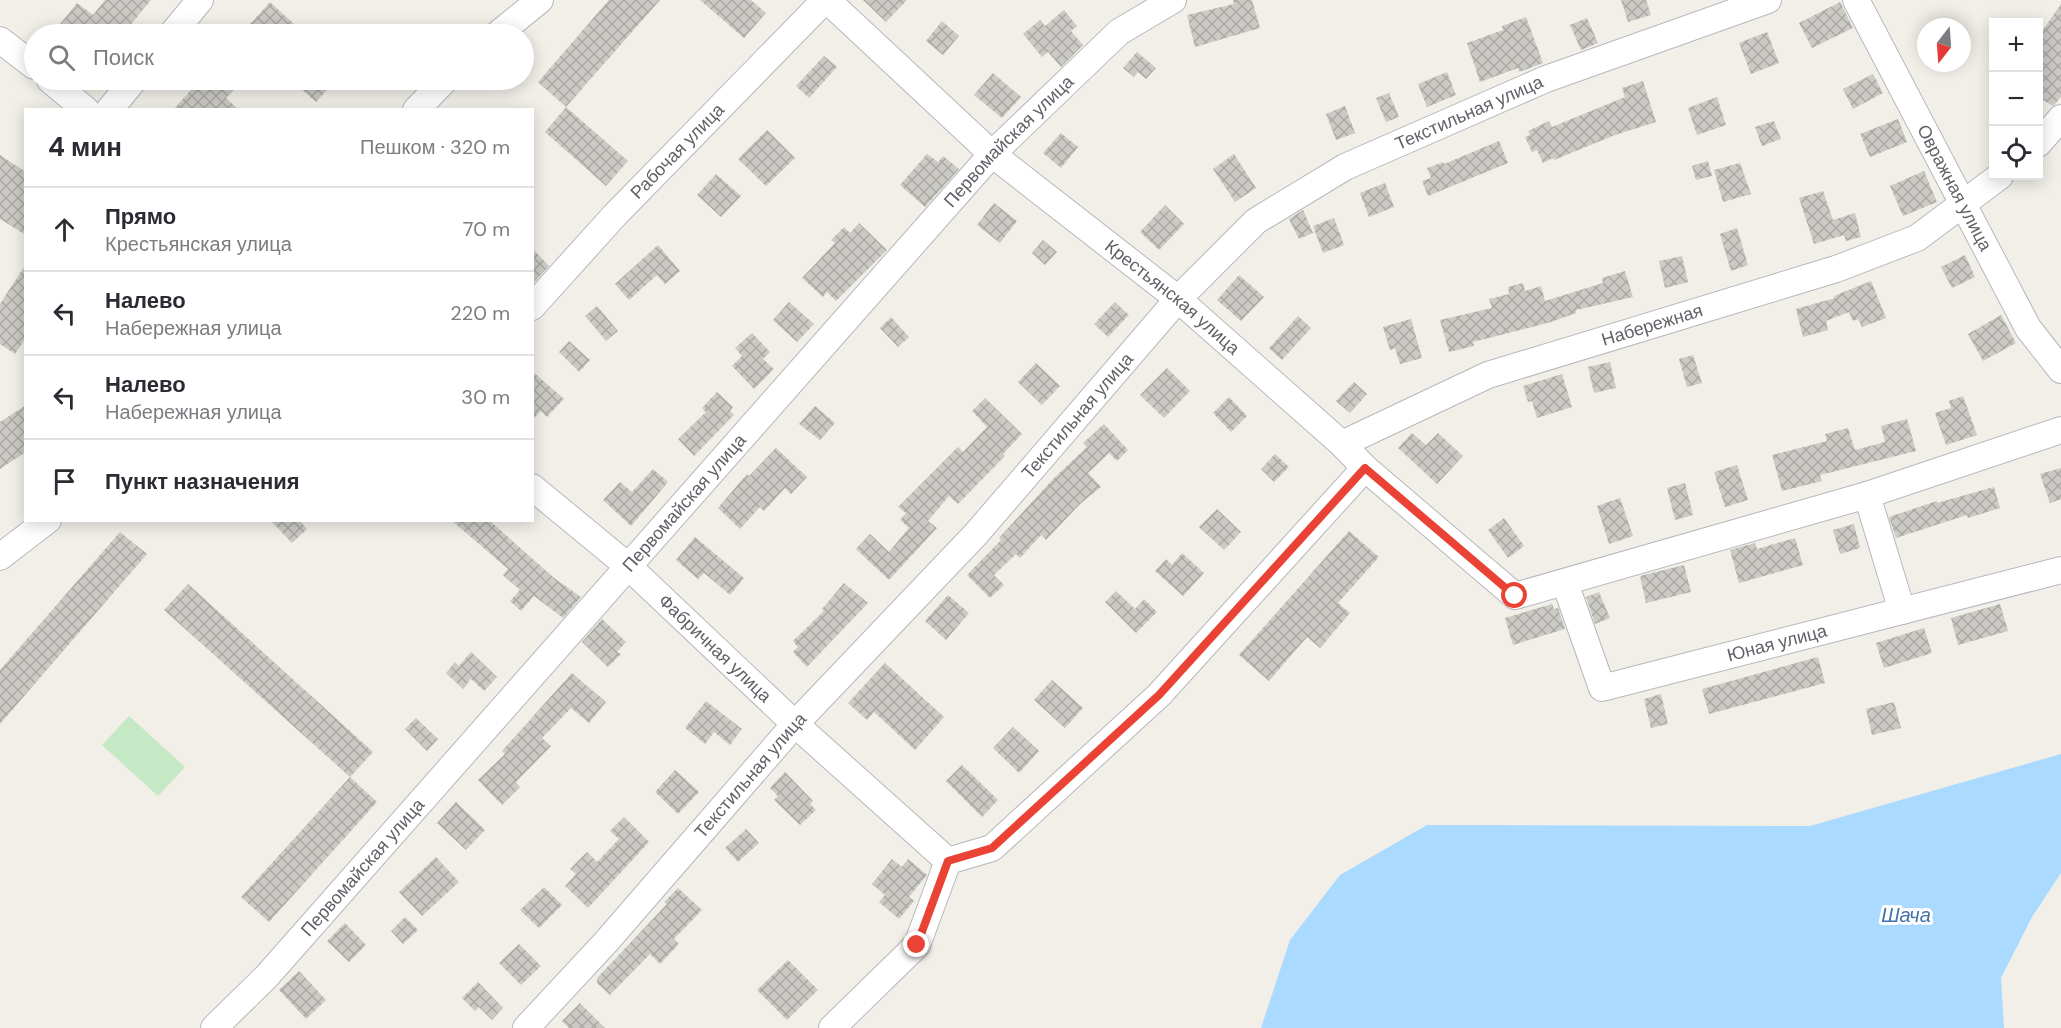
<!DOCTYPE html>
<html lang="ru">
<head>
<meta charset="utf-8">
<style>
	:root { --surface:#fff; --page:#f7f7f7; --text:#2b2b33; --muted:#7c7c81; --line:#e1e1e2 }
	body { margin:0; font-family:"DM Sans",sans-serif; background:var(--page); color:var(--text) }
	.controls { position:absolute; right:18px; top:18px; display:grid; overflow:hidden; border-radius:0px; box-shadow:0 3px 15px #0003 }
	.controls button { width:54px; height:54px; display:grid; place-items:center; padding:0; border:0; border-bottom:2px solid var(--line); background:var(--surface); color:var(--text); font:30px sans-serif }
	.compass { position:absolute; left:1917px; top:18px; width:54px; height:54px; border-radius:50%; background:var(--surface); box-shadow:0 3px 15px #0003; rotate:197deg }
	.stop { position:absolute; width:18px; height:18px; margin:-14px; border:4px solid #ea4335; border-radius:50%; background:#fff }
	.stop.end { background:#ea4335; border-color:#fff; box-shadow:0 2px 6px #0008 }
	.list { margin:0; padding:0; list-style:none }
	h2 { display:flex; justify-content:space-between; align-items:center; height:78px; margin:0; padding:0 24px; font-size:26px }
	h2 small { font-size:20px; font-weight:400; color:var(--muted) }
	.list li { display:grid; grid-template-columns:39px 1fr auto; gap:18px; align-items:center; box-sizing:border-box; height:84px; padding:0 24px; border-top:2px solid var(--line) }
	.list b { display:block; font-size:22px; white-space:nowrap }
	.list p { margin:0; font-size:20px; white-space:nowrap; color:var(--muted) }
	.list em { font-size:20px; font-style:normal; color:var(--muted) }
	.icon { flex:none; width:33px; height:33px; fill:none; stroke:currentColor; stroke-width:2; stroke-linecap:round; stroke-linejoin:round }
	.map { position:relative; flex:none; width:2061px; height:1028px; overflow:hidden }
	.search { position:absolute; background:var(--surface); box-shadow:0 3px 15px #0003; left:24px; top:24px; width:510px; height:66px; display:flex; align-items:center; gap:15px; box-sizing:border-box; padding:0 21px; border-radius:33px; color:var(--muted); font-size:22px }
	.panel { position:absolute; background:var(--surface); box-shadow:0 3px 15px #0003; left:24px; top:108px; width:510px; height:414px; border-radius:0px }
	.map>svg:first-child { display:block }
	.grass { fill:#c5e8c5 }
	.water { fill:#aadaff }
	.building { fill:url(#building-cross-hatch) }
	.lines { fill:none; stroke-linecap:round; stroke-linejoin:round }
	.minor-casing { stroke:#b5b8bc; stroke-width:28 }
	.minor { stroke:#fff; stroke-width:26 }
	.route { stroke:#ea4335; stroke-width:8 }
	.labels { text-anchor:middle; stroke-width:6; stroke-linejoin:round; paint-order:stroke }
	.street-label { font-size:18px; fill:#5f6368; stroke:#fff }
	.water-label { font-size:20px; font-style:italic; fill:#4174aa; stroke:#fff }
</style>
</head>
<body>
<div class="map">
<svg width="2061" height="1028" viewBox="0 0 2061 1028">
	<defs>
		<pattern id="building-cross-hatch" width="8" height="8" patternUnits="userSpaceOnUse" patternTransform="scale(1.5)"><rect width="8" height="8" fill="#cccac5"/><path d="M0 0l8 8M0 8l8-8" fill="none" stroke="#a9a8a4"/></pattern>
	</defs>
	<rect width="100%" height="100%" fill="#f1efe8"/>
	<polygon class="grass" points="129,716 185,767 158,796 102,745"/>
	<polygon class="water" points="2061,754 2061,873 2032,917 2001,978 2004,1028 1261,1028 1290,940 1340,875 1427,825 1810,826"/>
	<g class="building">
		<polygon points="105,0 151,0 123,34 52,34 77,3 93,15"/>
		<polygon points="609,0 660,0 566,107 538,82"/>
		<polygon points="700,0 751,0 766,13 744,38"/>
		<polygon points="863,0 907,0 886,22"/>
		<polygon points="1233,0 1252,0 1260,28 1195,47 1187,15 1234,4"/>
		<polygon points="1621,0 1646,0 1651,15 1628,22"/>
		<polygon points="270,2 294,24 284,34 241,34"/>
		<polygon points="1840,2 1853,28 1812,48 1799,23"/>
		<polygon points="2061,4 2061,97 2053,106 2038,97 2038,37"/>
		<polygon points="1064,10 1077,26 1071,31 1083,45 1061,67 1048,52 1042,57 1023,34 1040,20 1045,26"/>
		<polygon points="1526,17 1543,63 1519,72 1518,68 1480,82 1467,43 1503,30 1502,26"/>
		<polygon points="1587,18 1598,43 1581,50 1570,25"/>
		<polygon points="942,21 959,36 943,55 926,41"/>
		<polygon points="1767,32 1779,63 1751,74 1739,43"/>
		<polygon points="1137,52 1156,68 1146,79 1138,72 1134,77 1123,68"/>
		<polygon points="824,56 837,67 809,98 796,86"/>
		<polygon points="1447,72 1456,95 1427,107 1418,84"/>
		<polygon points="993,73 1021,97 1002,118 974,95"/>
		<polygon points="1873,74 1883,93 1853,109 1843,89"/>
		<polygon points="200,80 243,80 226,98 239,110 173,110"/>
		<polygon points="291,80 336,80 316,102"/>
		<polygon points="1643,81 1656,122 1615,135 1554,160 1553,158 1543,163 1537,150 1532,152 1525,137 1530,135 1528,131 1549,121 1552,127 1625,97 1622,88"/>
		<polygon points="1389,93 1399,117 1386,122 1376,98"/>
		<polygon points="1717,97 1726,125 1697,135 1688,108"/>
		<polygon points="1345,106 1355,133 1336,140 1326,114"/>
		<polygon points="566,107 628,161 606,186 545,132"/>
		<polygon points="1898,119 1907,142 1870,157 1860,134"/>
		<polygon points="1774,121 1781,139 1762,146 1755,127"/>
		<polygon points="767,130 795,158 766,186 738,159"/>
		<polygon points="1061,133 1078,147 1061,168 1043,153"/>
		<polygon points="1499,141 1508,163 1428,196 1422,181 1431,178 1427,168 1443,162 1444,164"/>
		<polygon points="927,154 938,162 943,156 959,169 925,207 900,185"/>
		<polygon points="1234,154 1256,188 1235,202 1213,169"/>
		<polygon points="0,155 26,172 26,235 0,219"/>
		<polygon points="1708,161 1712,176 1696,180 1692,166"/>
		<polygon points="1740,163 1751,194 1723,202 1714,170"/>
		<polygon points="1924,171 1937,202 1903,216 1890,186"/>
		<polygon points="716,174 741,196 721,217 697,195"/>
		<polygon points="1385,183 1394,207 1369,217 1360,193"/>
		<polygon points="1823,191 1833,220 1855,213 1861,237 1846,241 1844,235 1814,244 1799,198"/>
		<polygon points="994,203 1017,221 1000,243 977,225"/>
		<polygon points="1165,205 1184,224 1159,250 1140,232"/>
		<polygon points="1303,210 1313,233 1299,239 1289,219"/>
		<polygon points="1334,218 1344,245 1323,253 1313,226"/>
		<polygon points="859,223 887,250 836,301 827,292 823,297 802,278 835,243 831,240 844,227 850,233"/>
		<polygon points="1737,228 1748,265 1731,271 1720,234"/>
		<polygon points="1043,240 1057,252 1045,265 1032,253"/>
		<polygon points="658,245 680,271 665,284 657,275 629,300 615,284"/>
		<polygon points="532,248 549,266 532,284"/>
		<polygon points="1965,255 1975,277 1952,288 1941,267"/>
		<polygon points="1682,256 1688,282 1665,288 1659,261"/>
		<polygon points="26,264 26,338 15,354 0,344 0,304"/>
		<polygon points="1625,271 1633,297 1576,310 1576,313 1551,322 1473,342 1474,346 1449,352 1440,320 1492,308 1489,299 1509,294 1508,287 1523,283 1525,291 1541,286 1545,301 1603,283 1602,278"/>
		<polygon points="1239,275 1264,297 1241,321 1217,300"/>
		<polygon points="1871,281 1886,318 1862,327 1858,319 1853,321 1849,312 1826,321 1828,330 1803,337 1796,309 1835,298 1834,296"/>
		<polygon points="789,302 814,324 797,342 773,320"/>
		<polygon points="1115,302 1129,315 1108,337 1094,324"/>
		<polygon points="597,306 618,331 606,341 585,316"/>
		<polygon points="2001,315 2016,343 1983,361 1968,334"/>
		<polygon points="1298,316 1311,328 1282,360 1269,348"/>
		<polygon points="891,317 909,337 898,347 880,328"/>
		<polygon points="1411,319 1422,358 1400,364 1395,348 1390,350 1383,327"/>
		<polygon points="752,333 770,352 763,359 774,369 754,389 732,366 742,356 735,348"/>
		<polygon points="569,341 590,360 579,372 559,352"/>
		<polygon points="1693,355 1702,383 1687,387 1679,359"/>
		<polygon points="1610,362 1616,388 1594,393 1588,367"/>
		<polygon points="1036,363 1060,386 1042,405 1018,382"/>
		<polygon points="1167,368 1190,391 1164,418 1140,395"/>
		<polygon points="532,371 564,399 547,417 541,411 532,420"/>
		<polygon points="1562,374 1572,407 1537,418 1532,401 1528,402 1523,386"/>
		<polygon points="1354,382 1367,394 1350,413 1336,401"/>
		<polygon points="717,392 733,407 730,411 734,415 694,456 678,439 706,412 702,408"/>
		<polygon points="1963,396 1977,435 1946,445 1935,413 1951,408 1949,401"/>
		<polygon points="1229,397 1247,416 1231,432 1213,413"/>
		<polygon points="985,398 1022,434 1003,454 1005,456 958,504 949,496 928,521 937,528 889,580 856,549 870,534 889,552 909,528 900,520 906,513 898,507 958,447 963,452 987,427 972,411"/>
		<polygon points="26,405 26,452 0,469 0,422"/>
		<polygon points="815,406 835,423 820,440 799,424"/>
		<polygon points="1907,419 1916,451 1820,475 1822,481 1782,491 1772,455 1827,441 1825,434 1848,428 1855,450 1885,442 1881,426"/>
		<polygon points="1104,424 1128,450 1117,461 1109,453 1088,473 1101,487 1080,504 1046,540 1041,535 1020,558 1016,554 994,575 1004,585 990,598 967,575 1001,540 999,538 1054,478 1087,447 1083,443"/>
		<polygon points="1412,433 1426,445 1438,433 1463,456 1437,484 1398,448"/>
		<polygon points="776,448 807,477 791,494 785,488 764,511 760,507 740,529 718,508 747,474 749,476"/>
		<polygon points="1275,454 1289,467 1274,482 1261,469"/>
		<polygon points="1737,465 1748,500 1725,507 1714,472"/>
		<polygon points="2061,468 2061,499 2050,503 2040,474"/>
		<polygon points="653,469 668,482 631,526 603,500 620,482 632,492"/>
		<polygon points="1685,483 1693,515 1675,520 1667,488"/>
		<polygon points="1994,487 2000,508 1968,518 1967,515 1896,538 1889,517 1937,501 1937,503"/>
		<polygon points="1620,498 1633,536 1609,544 1597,506"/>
		<polygon points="1217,509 1241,532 1224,550 1199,527"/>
		<polygon points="1504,518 1524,546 1508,558 1488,530"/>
		<polygon points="270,520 299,520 307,529 292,543"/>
		<polygon points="451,520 489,520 554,578 581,597 563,618 534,596 521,611 510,601 520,590 503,575 508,569"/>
		<polygon points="1854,524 1860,548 1840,554 1833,530"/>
		<polygon points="1349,531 1379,557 1338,603 1350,613 1320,648 1307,637 1269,681 1239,655"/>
		<polygon points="120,532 147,554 0,724 0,670"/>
		<polygon points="695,537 744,578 730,595 704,573 698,579 676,560"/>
		<polygon points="1795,538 1803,565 1739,583 1730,550 1755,543 1757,549"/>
		<polygon points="1182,553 1204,573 1183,596 1155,571 1166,559 1172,565"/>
		<polygon points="1684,565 1691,592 1646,603 1640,576"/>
		<polygon points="844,583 868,603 807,667 793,652 798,647 793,641 824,611 822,609"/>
		<polygon points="188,584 373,752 350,777 164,610"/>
		<polygon points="1116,591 1135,609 1144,599 1157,612 1136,633 1105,602"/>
		<polygon points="1599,592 1610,618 1595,624 1586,597"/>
		<polygon points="948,595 969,613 946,640 925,621"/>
		<polygon points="1552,604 1554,609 1558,608 1565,629 1513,645 1505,618"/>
		<polygon points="2000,604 2008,631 1958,645 1951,618"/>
		<polygon points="602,619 626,642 617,652 621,654 608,667 582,642"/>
		<polygon points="1924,628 1932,653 1884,668 1876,643"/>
		<polygon points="471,652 497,677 484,691 471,679 463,689 446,673 455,662 459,666"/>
		<polygon points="1818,657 1825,683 1709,714 1702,689"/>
		<polygon points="885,663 944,717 915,750 874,712 867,720 848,703"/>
		<polygon points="572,673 606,702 589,723 571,708 542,738 551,746 516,782 520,787 502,805 478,780 505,754 502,751"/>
		<polygon points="1052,680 1083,708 1065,728 1034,700"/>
		<polygon points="1661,694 1668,724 1651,728 1644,699"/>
		<polygon points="706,701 742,729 730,745 714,732 705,744 685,728"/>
		<polygon points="1894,702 1901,728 1872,735 1866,709"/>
		<polygon points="416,718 438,739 427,751 405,729"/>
		<polygon points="1013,727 1039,751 1019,773 993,748"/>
		<polygon points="962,765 998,800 982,817 946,781"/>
		<polygon points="675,770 699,792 678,814 655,792"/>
		<polygon points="785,772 813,801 810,804 816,810 800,825 774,800 778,796 770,788"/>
		<polygon points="350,777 377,802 269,922 241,897"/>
		<polygon points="456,802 485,830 466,850 437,823"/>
		<polygon points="624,817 649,842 588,908 565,886 576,874 570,869 587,852 597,862 619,839 610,831"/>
		<polygon points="746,829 759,843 738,862 725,848"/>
		<polygon points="436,857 459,882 422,916 399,892"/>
		<polygon points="892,859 902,867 908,859 927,875 909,897 914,901 899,919 879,902 885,895 872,884"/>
		<polygon points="544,887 562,905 539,928 520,910"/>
		<polygon points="678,888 702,910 674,939 679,944 660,964 650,954 610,995 597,983 597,978 667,904 664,902"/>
		<polygon points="405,917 418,930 403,944 391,931"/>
		<polygon points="345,923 366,945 349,962 327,941"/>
		<polygon points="519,944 541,966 521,985 499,963"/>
		<polygon points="788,960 818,990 787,1020 757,990"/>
		<polygon points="299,971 326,1000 306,1019 279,990"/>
		<polygon points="478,982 503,1008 492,1020 479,1007 475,1011 462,998"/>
		<polygon points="580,1003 605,1028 569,1028 562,1021"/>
	</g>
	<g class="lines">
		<g class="minor-casing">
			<g id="minor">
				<path id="s1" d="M827 0 992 154 1178 299 1342 444 1365 468 1515 596 1867 495 2061 430"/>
				<path id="s2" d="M1856 0 2028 328 2061 370"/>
				<polyline points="172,34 200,0"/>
				<polyline points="498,34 540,0"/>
				<polyline points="0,40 34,66"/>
				<polyline points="50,80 86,110"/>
				<polyline points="109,110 134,80"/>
				<polyline points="416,110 445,80"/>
				<polyline points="2038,144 2061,118"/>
				<path id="s3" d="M532 307 614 216 825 0"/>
				<path id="s4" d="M1342 444 1488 375 1836 269 1917 238 2000 176"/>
				<path id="s5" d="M532 487 629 567 795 724 948 861"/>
				<polyline points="1867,495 1902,611"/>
				<polyline points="0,557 48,520"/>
				<path id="s6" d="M1565 583 1602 688 2061 570"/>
				<path id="s7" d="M214 1028 267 976 992 154 1119 32 1173 0"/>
				<path id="s8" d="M526 1028 606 942 795 724 976 534 1178 299 1256 221 1345 167 1546 79 1768 0"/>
				<polyline points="832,1028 917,945 948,861 992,848 1159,695 1365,468"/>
			</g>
		</g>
		<use href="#minor" class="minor"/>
	</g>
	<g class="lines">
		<polyline class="route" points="917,945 948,861 992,848 1159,695 1365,468 1515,596"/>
	</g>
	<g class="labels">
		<g class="street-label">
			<text dy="6" stroke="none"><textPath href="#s8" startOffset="1328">Текстильная улица</textPath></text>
			<text dy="6" stroke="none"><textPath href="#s7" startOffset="1191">Первомайская улица</textPath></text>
			<text dy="6" stroke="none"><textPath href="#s3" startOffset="213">Рабочая улица</textPath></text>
			<text dy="6" stroke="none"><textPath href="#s2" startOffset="212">Овражная улица</textPath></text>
			<text dy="6" stroke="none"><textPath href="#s1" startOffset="456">Крестьянская улица</textPath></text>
			<text dy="6" stroke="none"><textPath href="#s4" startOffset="333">Набережная</textPath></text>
			<text dy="6" stroke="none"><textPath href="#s8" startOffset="824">Текстильная улица</textPath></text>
			<text dy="6" stroke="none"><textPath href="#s7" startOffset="705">Первомайская улица</textPath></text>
			<text dy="6" stroke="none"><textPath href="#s6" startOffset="292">Юная улица</textPath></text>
			<text dy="6" stroke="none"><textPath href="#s5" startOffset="244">Фабричная улица</textPath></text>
			<text dy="6" stroke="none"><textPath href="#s8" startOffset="338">Текстильная улица</textPath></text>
			<text dy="6" stroke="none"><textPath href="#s7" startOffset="219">Первомайская улица</textPath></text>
		</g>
		<g class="water-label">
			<text x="1906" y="922">Шача</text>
		</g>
	</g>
</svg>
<div class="controls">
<button>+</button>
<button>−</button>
<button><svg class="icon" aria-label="locate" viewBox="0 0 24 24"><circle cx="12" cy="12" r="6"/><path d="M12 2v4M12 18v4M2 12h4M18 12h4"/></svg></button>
</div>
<svg class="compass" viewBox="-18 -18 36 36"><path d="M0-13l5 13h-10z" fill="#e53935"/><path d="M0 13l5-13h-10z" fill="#7c7c81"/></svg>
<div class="stop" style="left:1515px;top:596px"></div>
<div class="stop end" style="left:917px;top:945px"></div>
<div class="search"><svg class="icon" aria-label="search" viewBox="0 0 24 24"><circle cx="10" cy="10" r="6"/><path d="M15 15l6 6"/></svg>Поиск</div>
<section class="panel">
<h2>4 мин<small>Пешком · 320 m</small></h2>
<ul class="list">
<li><svg class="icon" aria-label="ahead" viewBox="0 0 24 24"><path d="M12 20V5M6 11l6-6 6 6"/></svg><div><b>Прямо</b><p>Крестьянская улица</p></div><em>70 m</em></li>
<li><svg class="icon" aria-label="left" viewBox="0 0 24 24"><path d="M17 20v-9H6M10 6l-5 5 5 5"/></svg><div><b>Налево</b><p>Набережная улица</p></div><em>220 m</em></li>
<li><svg class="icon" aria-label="left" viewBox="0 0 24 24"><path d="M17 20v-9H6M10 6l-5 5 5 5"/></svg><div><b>Налево</b><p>Набережная улица</p></div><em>30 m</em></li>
<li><svg class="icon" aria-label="arrive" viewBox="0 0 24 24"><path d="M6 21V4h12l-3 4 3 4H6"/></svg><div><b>Пункт назначения</b></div></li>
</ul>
</section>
</div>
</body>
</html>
